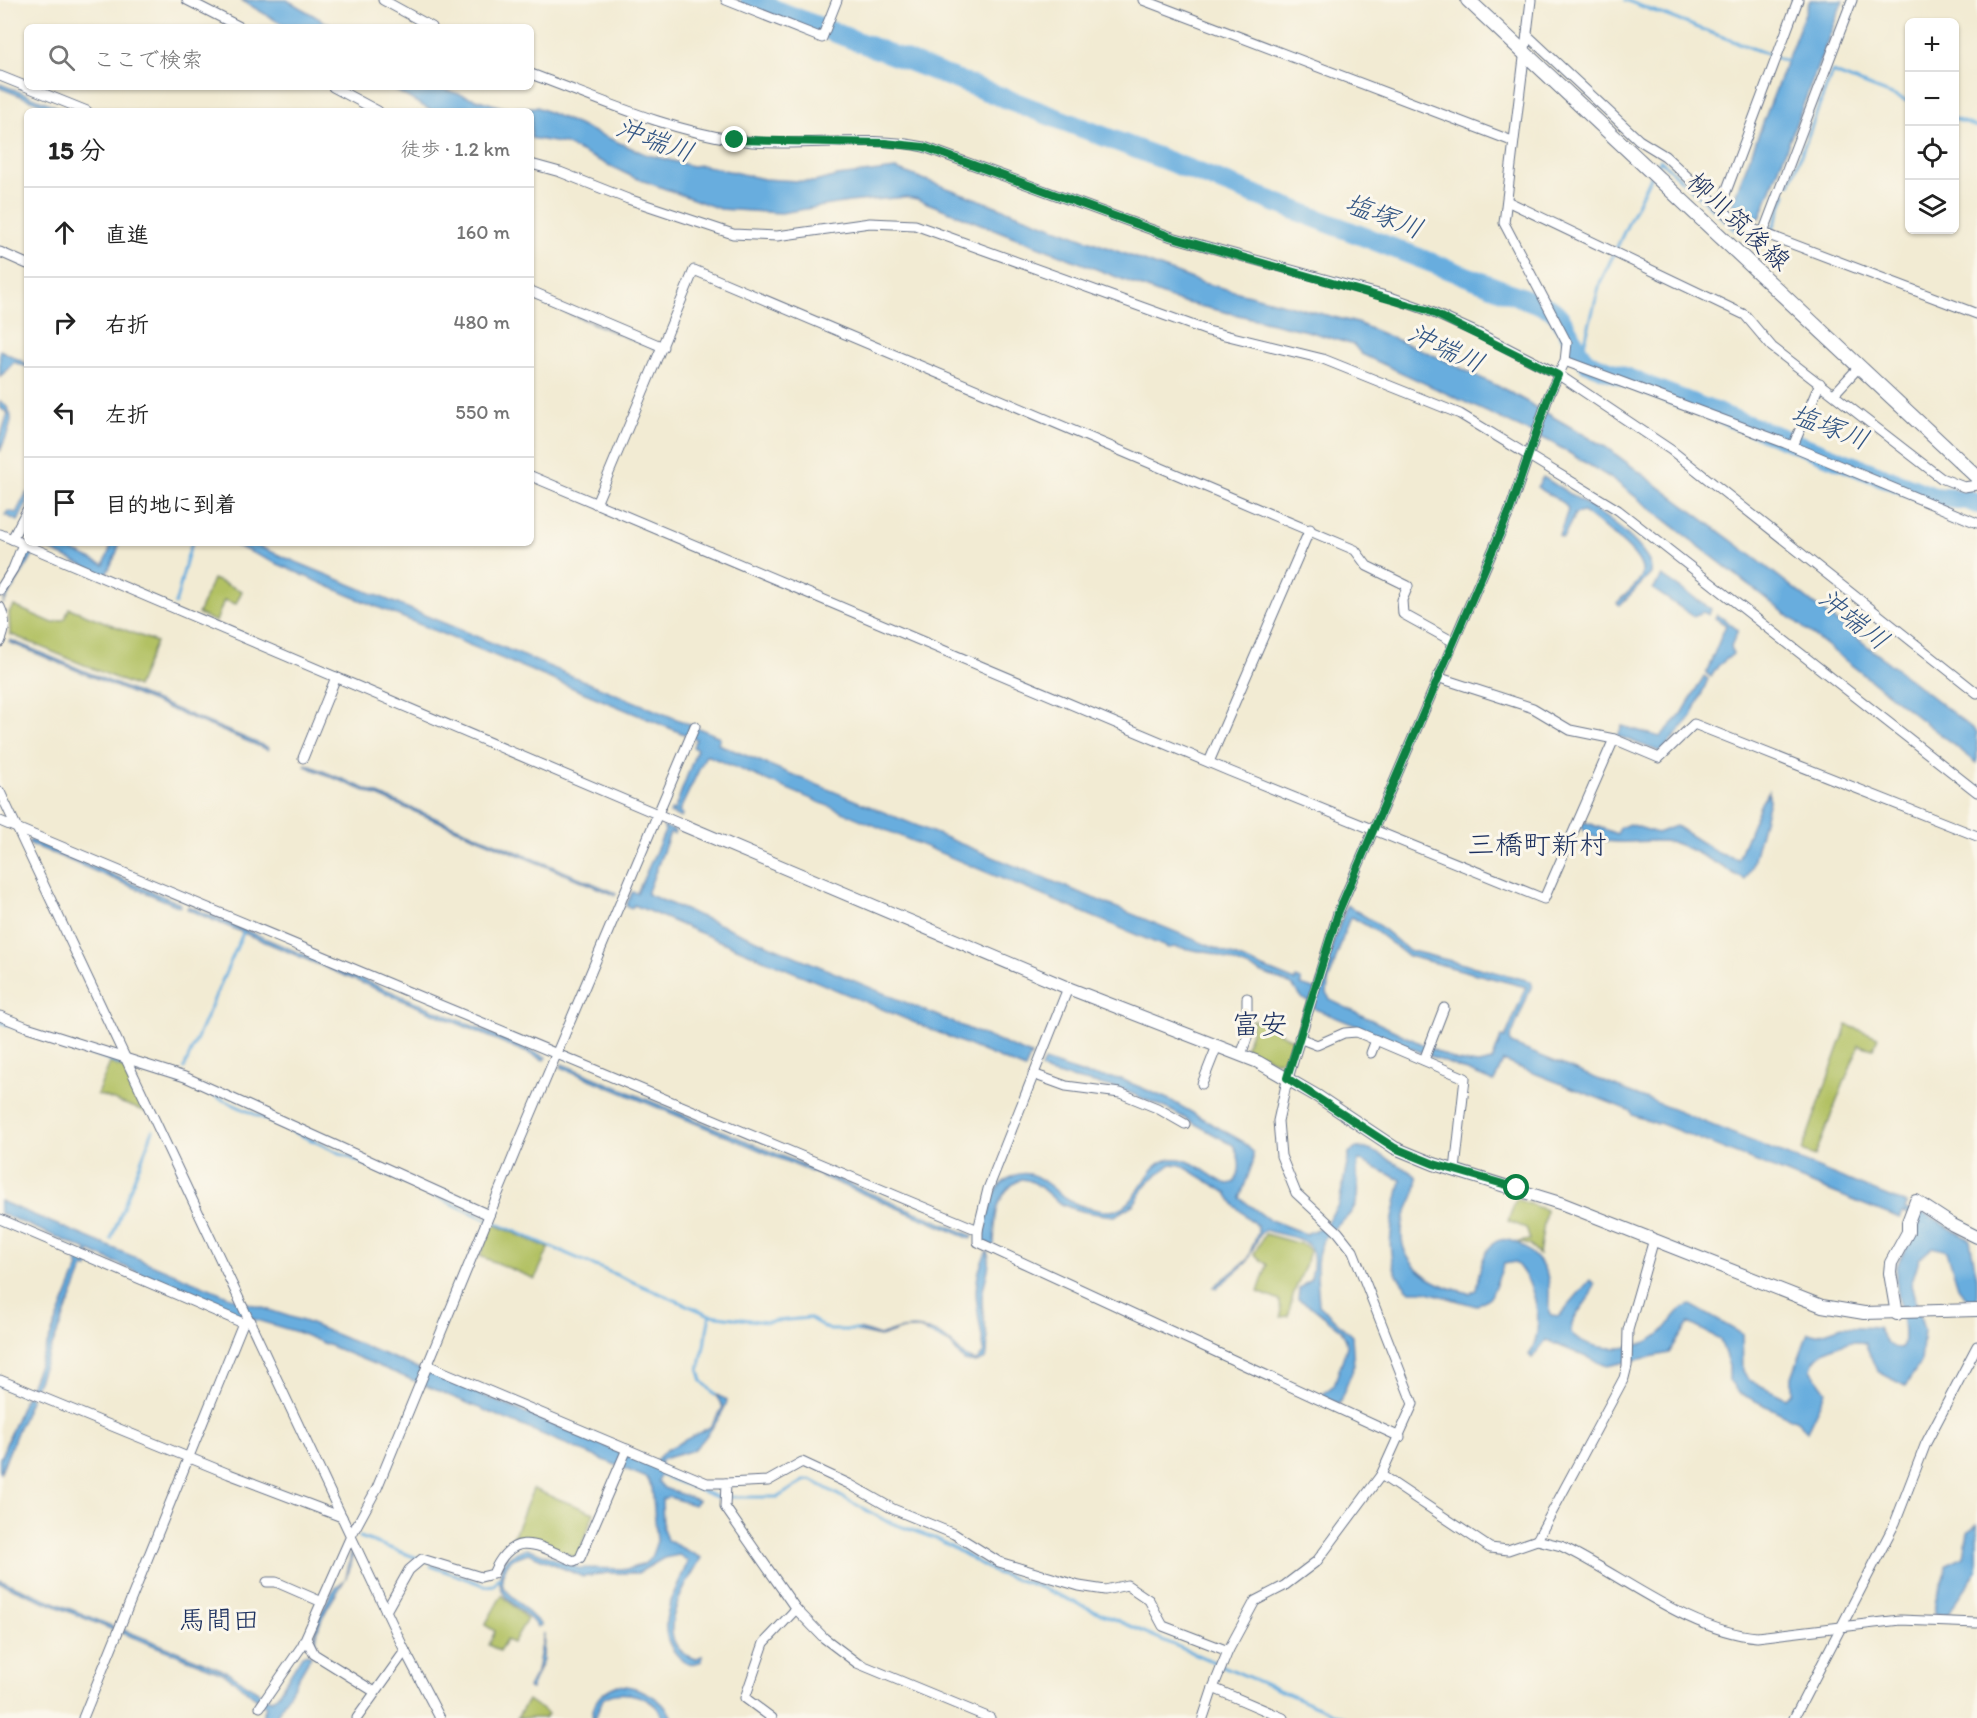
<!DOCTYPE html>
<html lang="ja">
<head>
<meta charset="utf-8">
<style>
	:root { --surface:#fff; --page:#f6f6f6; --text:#222; --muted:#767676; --line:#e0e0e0 }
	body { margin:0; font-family:Itim,"Klee One",sans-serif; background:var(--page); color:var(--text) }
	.controls { position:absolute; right:18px; top:18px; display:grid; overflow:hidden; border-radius:9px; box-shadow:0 2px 4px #0004 }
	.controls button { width:54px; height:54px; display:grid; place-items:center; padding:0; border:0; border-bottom:2px solid var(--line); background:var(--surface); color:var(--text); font:30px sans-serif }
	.stop { position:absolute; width:18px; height:18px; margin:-14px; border:4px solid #0b8043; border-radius:50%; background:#fff }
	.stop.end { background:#0b8043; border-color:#fff; box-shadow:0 2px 6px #0008 }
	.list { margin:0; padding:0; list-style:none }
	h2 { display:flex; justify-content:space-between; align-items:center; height:78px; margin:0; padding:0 24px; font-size:26px }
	h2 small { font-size:20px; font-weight:400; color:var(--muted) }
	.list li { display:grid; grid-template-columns:39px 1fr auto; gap:18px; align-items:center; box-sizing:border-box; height:90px; padding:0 24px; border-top:2px solid var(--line) }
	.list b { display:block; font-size:22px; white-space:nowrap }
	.list em { font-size:20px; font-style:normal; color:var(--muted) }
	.icon { flex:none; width:33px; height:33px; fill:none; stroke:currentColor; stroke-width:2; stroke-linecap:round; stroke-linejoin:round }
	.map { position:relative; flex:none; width:1977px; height:1718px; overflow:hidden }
	.search { position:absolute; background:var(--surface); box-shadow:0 2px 4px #0004; left:24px; top:24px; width:510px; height:66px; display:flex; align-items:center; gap:15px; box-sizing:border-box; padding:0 21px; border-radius:9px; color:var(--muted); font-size:22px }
	.panel { position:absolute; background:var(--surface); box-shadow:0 2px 4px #0004; left:24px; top:108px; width:510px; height:438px; border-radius:9px }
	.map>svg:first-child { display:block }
	.green { fill:#b2c163; stroke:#667860; stroke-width:1.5 }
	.water { fill:#68adde; stroke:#426e9e; stroke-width:1.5; fill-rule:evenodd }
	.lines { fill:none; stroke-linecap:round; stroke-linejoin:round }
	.stream { stroke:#68adde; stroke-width:3 }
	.river { stroke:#68adde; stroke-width:20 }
	.minor-casing { stroke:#667187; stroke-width:11 }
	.tertiary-casing { stroke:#667187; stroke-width:14 }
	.secondary-casing { stroke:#667187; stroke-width:16 }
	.minor { stroke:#fff; stroke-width:9 }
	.tertiary { stroke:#fff; stroke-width:12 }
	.secondary { stroke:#fff; stroke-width:14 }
	.route { stroke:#0b8043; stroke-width:8 }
	.labels { text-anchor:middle; stroke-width:6; stroke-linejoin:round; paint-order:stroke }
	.street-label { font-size:26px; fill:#1b2f5e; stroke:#fbf7ec }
	.water-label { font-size:27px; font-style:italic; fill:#325584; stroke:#fbf7ec }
	.neighbourhood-label { font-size:27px; fill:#1b2f5e; stroke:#fbf7ec }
	.quarter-label { font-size:28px; fill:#1b2f5e; stroke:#fbf7ec }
</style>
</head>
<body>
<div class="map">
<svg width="1977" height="1718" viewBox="0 0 1977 1718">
	<rect width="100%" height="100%" fill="#fbf7ec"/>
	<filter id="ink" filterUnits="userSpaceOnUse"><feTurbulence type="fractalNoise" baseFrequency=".0167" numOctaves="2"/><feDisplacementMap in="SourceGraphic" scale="12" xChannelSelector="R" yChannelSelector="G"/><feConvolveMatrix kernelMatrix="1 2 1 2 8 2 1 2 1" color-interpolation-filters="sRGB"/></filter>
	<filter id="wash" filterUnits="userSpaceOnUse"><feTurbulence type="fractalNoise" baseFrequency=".008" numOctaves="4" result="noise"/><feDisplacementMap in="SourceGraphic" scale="24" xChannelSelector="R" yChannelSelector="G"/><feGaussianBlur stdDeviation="1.35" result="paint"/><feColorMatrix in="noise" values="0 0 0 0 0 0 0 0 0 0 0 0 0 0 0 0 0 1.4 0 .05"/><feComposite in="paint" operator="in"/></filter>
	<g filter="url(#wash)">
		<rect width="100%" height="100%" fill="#f2ebd3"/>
		<g class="green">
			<polygon points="213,579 242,591 236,604 224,600 216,622 198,614"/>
			<polygon points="14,606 53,623 65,619 69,608 156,642 137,687 10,634 9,612"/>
			<polygon points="1252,1019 1294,1040 1288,1058 1278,1061 1245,1049 1251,1031"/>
			<polygon points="1847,1025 1878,1037 1873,1049 1859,1045 1815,1156 1802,1151"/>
			<polygon points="110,1063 126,1069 146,1112 97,1094"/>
			<polygon points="1516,1199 1546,1210 1539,1255 1530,1245 1518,1242 1530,1240 1526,1228 1508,1221"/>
			<polygon points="493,1224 549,1248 535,1279 480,1256"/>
			<path d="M1265 1234 1304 1245 1310 1250C1305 1273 1290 1292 1289 1316L1281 1317 1280 1301 1258 1292 1267 1265 1254 1254Z"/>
			<polygon points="533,1489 594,1513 577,1558 524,1538 510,1545"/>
			<polygon points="502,1595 527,1619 513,1643 506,1640 499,1651 489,1645 495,1631 485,1625"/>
			<polygon points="528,1700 548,1714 545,1718 517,1718"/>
		</g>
		<g class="water">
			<polygon points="241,0 287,0 334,27 287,27"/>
			<polygon points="1810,0 1843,0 1760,218 1743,213 1732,204"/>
			<polygon points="0,84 68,111 59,111 0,88"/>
			<polygon points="389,87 436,87 505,108 537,107 645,154 692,166 702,165 764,179 814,182 837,176 896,169 1203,283 1357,323 1431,354 1508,391 1607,448 1755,558 1977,732 1977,763 1614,480 1551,442 1361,354 1354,345 1311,332 1178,301 917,199 906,197 849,202 781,213 720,209 633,177 565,144 531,138 531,111 432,111"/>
			<polygon points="531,296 665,353 531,298"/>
			<polygon points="0,350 27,364 27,367 14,362 0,377"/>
			<path d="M0 401C21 415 7 431 0 452V438L8 413 0 408Z"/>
			<path d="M1543 477C1568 493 1656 542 1651 574L1620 605 1617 603C1624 595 1639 585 1642 575 1647 555 1597 523 1583 512L1575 514 1563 538 1559 536 1568 510 1565 504 1537 487Z"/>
			<polygon points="27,492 27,503 18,521 5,515 8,511 16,513"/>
			<path d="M28 543H55L104 565 112 543H119C118 555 110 564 106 576L39 545 3 604 9 582Z"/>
			<path d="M230 543H250L720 737 718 744 1295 981 1296 978 1301 980V985L1316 990 1347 905 1376 923 1408 950 1531 981 1532 985 1510 1039 1511 1044 1907 1204 1905 1209 1916 1213 1918 1209 1970 1240 1977 1279V1301L1969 1302 1958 1287 1947 1251 1933 1247 1919 1259 1911 1285 1924 1330 1921 1362 1905 1386 1877 1371 1865 1343C1848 1339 1814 1350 1811 1370L1826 1391 1807 1431 1797 1421 1739 1393 1729 1381V1366L1720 1339 1689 1323 1669 1353 1607 1366 1546 1340 1532 1358 1529 1355C1546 1327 1536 1285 1515 1262L1504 1264 1491 1296 1476 1306 1424 1291H1410C1377 1262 1394 1216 1401 1180L1359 1160C1353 1173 1362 1188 1357 1201 1351 1216 1344 1220 1333 1229 1310 1248 1318 1279 1319 1305L1352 1336 1354 1367 1339 1404 1320 1396 1334 1385 1347 1346 1346 1340 1341 1330 1312 1307 1298 1299 1299 1289 1311 1278C1322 1235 1296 1240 1265 1230L1260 1234 1246 1263 1217 1288 1214 1287 1247 1260 1258 1232 1257 1226 1235 1206 1227 1193 1181 1165 1171 1164 1148 1182 1134 1204 1115 1216C1097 1214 1076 1212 1060 1203 1046 1195 1039 1180 1021 1179 994 1193 995 1219 994 1247L983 1242C986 1226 988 1207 995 1193 998 1186 1004 1181 1011 1177 1035 1164 1051 1190 1070 1201 1081 1207 1097 1211 1110 1211 1143 1210 1142 1155 1179 1159 1197 1161 1211 1179 1228 1184L1233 1183C1243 1173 1240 1156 1233 1145L1172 1111 1121 1089 1048 1073 1041 1069 1044 1061 1087 1075 1121 1079 1170 1100 1242 1141 1253 1152V1162L1240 1198 1268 1219 1306 1234 1324 1226 1339 1204 1349 1154C1352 1151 1355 1147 1361 1148 1371 1148 1409 1170 1417 1177 1419 1190 1409 1204 1405 1216 1390 1262 1432 1286 1470 1293L1476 1290C1478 1276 1482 1252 1494 1243 1512 1230 1541 1259 1547 1275 1551 1285 1548 1301 1549 1312L1551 1315 1559 1316 1590 1280 1594 1284C1591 1304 1570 1313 1571 1333 1593 1354 1639 1352 1661 1333 1672 1324 1676 1308 1691 1305L1742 1334 1743 1371 1749 1380 1786 1398 1792 1393V1377L1808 1333 1816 1335 1842 1326 1878 1328C1883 1337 1889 1348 1900 1349L1903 1345C1907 1321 1896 1299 1896 1275 1896 1255 1915 1242 1919 1224L1915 1216 1903 1212 1900 1218 1895 1217 1659 1123 1657 1124 1632 1115 1631 1111 1503 1061 1494 1082 1315 1009 1312 1003 1303 999 1292 985 1207 951C1193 953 1181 944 1168 948L706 755 679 812 682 814 681 818 670 813 671 810 674 811 697 749 693 747 696 739 346 594ZM1352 917 1374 930 1408 956 1526 987 1505 1038 1501 1037 1492 1061 1478 1064 1457 1061 1330 1000 1327 993 1328 983 1349 919Z"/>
			<polygon points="1662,576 1711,609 1709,615 1703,612 1693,616 1653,589"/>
			<polygon points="1717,614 1738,630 1731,646 1733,654 1718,666 1711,677 1706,673 1726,625 1715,618"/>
			<polygon points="10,640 269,748 268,750 9,642"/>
			<polygon points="1704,676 1708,679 1692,716 1661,752 1618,736 1622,726 1660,737 1682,714"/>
			<polygon points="306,764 616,893 615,895 305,766"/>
			<path d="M1769 791V801L1752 867 1745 880C1727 870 1688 845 1670 842 1640 837 1603 853 1580 826L1582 821 1617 834 1620 828 1629 824 1657 833 1676 826 1720 854 1738 859 1761 803Z"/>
			<polygon points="663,826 675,831 674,834 670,833 647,894 1031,1055 1025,1069 634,905 632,908 626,906 632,892 637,893 665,831"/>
			<polygon points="31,840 181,904 180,907 28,843"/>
			<polygon points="188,906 546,1057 544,1060 187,909"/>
			<polygon points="562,1064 973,1236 971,1239 561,1067"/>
			<path d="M0 1201 235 1299 306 1322 651 1465 666 1450 710 1427 723 1407 715 1394 727 1400C726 1410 702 1445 692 1450 682 1455 670 1455 660 1461L662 1469 658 1481 664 1488 698 1500 694 1505 669 1497 662 1499 663 1528 667 1540 701 1558C686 1585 647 1642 695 1659L702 1656V1661C693 1665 687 1664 680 1658 649 1629 677 1590 688 1561L679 1555 664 1558 638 1573H607L583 1577 528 1553 512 1559 507 1565 502 1576 503 1587 541 1625 537 1627C523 1606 491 1599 502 1567 506 1555 516 1552 527 1548L578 1568 628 1569 644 1564 651 1558 657 1541 652 1488 647 1478 297 1332 243 1316 237 1317 90 1251 85 1260 90 1262 88 1268 84 1267 35 1388 30 1387 79 1266 76 1264 79 1257 84 1259 87 1250 0 1213Z"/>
			<path d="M987 1251C993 1265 983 1282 982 1297 981 1318 991 1338 986 1359L976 1363 964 1361 950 1344 920 1329H903L880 1337 858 1332 859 1329 880 1336C905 1325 929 1324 951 1343 961 1351 963 1360 977 1361L984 1352C980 1314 967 1288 987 1251Z"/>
			<polygon points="26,1395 31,1398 0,1474 0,1459"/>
			<path d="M1977 1523V1571L1948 1614H1935C1932 1595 1947 1582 1947 1564L1964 1556 1968 1532Z"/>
			<path d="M352 1549C358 1581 314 1606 316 1648L313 1646 318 1619 332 1592 346 1578Z"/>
			<polygon points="0,1580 114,1627 113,1630 0,1583"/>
			<polygon points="124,1630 228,1672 270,1700 277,1696 302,1655 307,1653 311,1656 275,1718 262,1718 266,1706 225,1674 122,1633"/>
			<polygon points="544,1633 543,1659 531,1689 528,1688 537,1671"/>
			<path d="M618 1685C639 1686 664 1698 672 1718H663C657 1697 620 1686 603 1699L595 1718H592C593 1700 602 1691 618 1685Z"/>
		</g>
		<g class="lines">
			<g class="stream">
				<polyline points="1625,0 1786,61"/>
				<polyline points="1954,119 1977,127"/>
				<polyline points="1655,169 1660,160 1734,229 1768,241"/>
				<polyline points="1790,184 1832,72 1910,102"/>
				<polyline points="1772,231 1786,194"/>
				<polyline points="1581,357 1600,283 1650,177"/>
				<path d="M175 604C182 583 184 563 192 543"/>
				<polyline points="0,1022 125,1066"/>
				<polyline points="184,1068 243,933"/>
				<polyline points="135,1069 190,1085 479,1216 710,1315 766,1322 809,1318 830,1330 858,1330"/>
				<polyline points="111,1239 153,1130"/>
				<polyline points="710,1315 699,1371 702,1381 715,1394"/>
				<polyline points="0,1385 19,1393"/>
				<polyline points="656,1473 717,1497 778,1497 804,1481 811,1480 886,1521 939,1540 996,1573 1037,1586 1344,1718"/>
				<polyline points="360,1537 420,1559"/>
				<polyline points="431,1566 486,1586 494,1585 499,1578"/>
			</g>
			<path class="river" d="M750 0 1549 308C1567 318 1572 346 1586 362L1934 497 1968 500 1977 504"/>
		</g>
	</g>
	<g filter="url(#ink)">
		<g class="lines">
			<g class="minor-casing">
				<g id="minor">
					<polyline points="187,0 240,27"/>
					<polyline points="383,0 432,27"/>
					<polyline points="726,0 822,38 837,0"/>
					<polyline points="1143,0 1512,141"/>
					<polyline points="1527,35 1639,140 1665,156 1737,223 1977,314"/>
					<path d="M531 74C597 98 666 130 736 140 798 149 863 134 924 147L1172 237 1393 298 1427 310 1480 334 1556 373 1671 450 1977 693"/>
					<polyline points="0,76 87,111"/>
					<polyline points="333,87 378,111"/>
					<polyline points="531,164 560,172 628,199 733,234 777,236 870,223 915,225 1208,331 1323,359 1460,414 1618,510 1977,792"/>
					<polyline points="1509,202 1745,315 1772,347 1941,478 1964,487 1977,485"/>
					<polyline points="1721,205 1798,0"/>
					<polyline points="1763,233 1852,0"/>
					<polyline points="0,252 27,264"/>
					<polyline points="531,291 663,347"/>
					<polyline points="1565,361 1785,443 1977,523"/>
					<polyline points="1834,394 1859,367"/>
					<polyline points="1793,446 1820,383"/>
					<polyline points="531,476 1229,771 1544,899 1614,739"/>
					<polyline points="596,504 694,270 1355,550 1367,566 1408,586 1402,600 1403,614 1452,641"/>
					<polyline points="0,534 683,825"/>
					<polyline points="12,539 27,510"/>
					<polyline points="0,590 13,569 23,544"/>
					<path d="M0 607C6 620 6 629 0 642"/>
					<polyline points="1437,677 1533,708 1570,730 1614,739 1659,758 1694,724 1977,836"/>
					<polyline points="303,758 336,677"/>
					<polyline points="1209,762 1310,529"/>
					<polyline points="0,792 405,1651 440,1718"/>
					<polyline points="0,821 978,1230"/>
					<polyline points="1068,988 988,1189 978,1230 978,1242 1400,1437"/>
					<polyline points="0,1016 27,1027 185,1077 489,1215"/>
					<polyline points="1299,1038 1317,1045 1344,1033 1357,1032 1465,1078 1455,1170"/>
					<polyline points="1371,1053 1376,1040"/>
					<polyline points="1241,1055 1247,1038 1247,998"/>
					<polyline points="1424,1060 1444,1008"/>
					<polyline points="1033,1074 1066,1086 1120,1093 1157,1108 1185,1124"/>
					<polyline points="1202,1084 1217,1046"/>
					<polyline points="0,1219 243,1323"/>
					<polyline points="427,1365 707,1483 726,1483"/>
					<polyline points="0,1380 229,1474 342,1517"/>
					<path d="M1381 1475 1490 1548 1508 1550 1537 1540 1561 1546C1622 1575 1688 1631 1757 1637L1900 1620 1977 1623"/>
					<polyline points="1537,1540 1624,1378 1627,1366 1628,1330 1654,1239"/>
					<polyline points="267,1582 276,1582 322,1602"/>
					<path d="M386 1611 409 1570 422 1559 481 1577 493 1574C513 1527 539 1546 574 1561L580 1558 627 1449"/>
					<polyline points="306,1638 314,1654 375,1692"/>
					<polyline points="1213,1688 1228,1651 1255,1601 1284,1586 1317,1561 1381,1475 1413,1404 1353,1251 1338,1232 1296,1193 1281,1156 1278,1121 1286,1085 1338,913 1510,510 1549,395 1565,361 1567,343 1504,223 1531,0"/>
					<polyline points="260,1707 302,1646 351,1536 377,1488 520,1140 695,726"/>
					<polyline points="83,1718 243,1323 251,1321"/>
					<polyline points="357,1718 405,1651"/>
					<polyline points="772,1718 745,1698 764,1643 796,1609"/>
					<polyline points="990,1718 857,1663 824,1638 796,1609 725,1507 726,1483 768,1481 802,1462 849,1484 893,1509 954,1534 999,1562 1079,1586 1105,1590 1127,1585 1149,1600 1163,1626 1228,1651"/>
					<polyline points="1203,1718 1213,1688 1283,1718"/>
					<polyline points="1794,1718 1895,1523 1926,1443 1977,1346"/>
				</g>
			</g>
			<g class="tertiary-casing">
				<g id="tertiary">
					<polyline points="683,825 1068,988 1258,1062 1317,1096 1395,1148 1434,1164 1563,1204 1822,1306 1864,1313 1977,1310"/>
					<polyline points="1897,1314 1890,1273 1891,1263 1908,1232 1908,1222 1916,1201 1953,1225 1977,1237"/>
				</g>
			</g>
			<g class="secondary-casing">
				<polyline id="secondary" points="1468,0 1977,477"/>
			</g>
			<use href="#minor" class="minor"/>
			<use href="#tertiary" class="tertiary"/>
			<use href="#secondary" class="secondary"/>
		</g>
	</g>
	<g class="lines" filter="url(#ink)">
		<polyline class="route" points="735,140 885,143 924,147 1172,237 1427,310 1558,375 1549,395 1510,510 1338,913 1287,1078 1395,1148 1434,1164 1517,1188"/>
	</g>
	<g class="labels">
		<g class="street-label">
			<text transform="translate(1739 221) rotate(43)" y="9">柳川筑後線</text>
		</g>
		<g class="water-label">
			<text transform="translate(655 140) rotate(20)" y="9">沖端川</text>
			<text transform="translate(1384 216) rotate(21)" y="9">塩塚川</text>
			<text transform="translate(1446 348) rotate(25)" y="9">沖端川</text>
			<text transform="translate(1830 427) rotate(21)" y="9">塩塚川</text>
			<text transform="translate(1854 619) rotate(38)" y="9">沖端川</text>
		</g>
		<g class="neighbourhood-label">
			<text x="219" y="1629">馬間田</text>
		</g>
		<g class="quarter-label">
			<text x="1537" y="854">三橋町新村</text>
			<text x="1260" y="1034">富安</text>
		</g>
	</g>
</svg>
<div class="controls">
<button>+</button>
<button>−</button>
<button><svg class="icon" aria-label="locate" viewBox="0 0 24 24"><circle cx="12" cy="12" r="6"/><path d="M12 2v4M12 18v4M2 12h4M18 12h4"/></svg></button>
<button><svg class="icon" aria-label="layers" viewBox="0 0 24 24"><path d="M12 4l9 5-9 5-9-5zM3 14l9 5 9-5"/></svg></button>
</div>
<div class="stop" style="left:1517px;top:1188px"></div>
<div class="stop end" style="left:735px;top:140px"></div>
<div class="search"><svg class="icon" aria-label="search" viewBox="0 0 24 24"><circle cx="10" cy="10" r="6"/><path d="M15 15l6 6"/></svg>ここで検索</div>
<section class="panel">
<h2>15 分<small>徒歩 · 1.2 km</small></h2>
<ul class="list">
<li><svg class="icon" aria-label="ahead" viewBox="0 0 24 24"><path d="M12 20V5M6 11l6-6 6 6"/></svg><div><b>直進</b></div><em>160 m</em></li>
<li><svg class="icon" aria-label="right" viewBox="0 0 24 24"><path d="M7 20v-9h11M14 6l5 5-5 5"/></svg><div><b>右折</b></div><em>480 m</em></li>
<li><svg class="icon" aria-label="left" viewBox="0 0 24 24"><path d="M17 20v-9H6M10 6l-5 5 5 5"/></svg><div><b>左折</b></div><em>550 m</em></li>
<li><svg class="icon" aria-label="arrive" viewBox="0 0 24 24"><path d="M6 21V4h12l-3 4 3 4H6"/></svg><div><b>目的地に到着</b></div></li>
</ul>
</section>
</div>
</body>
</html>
